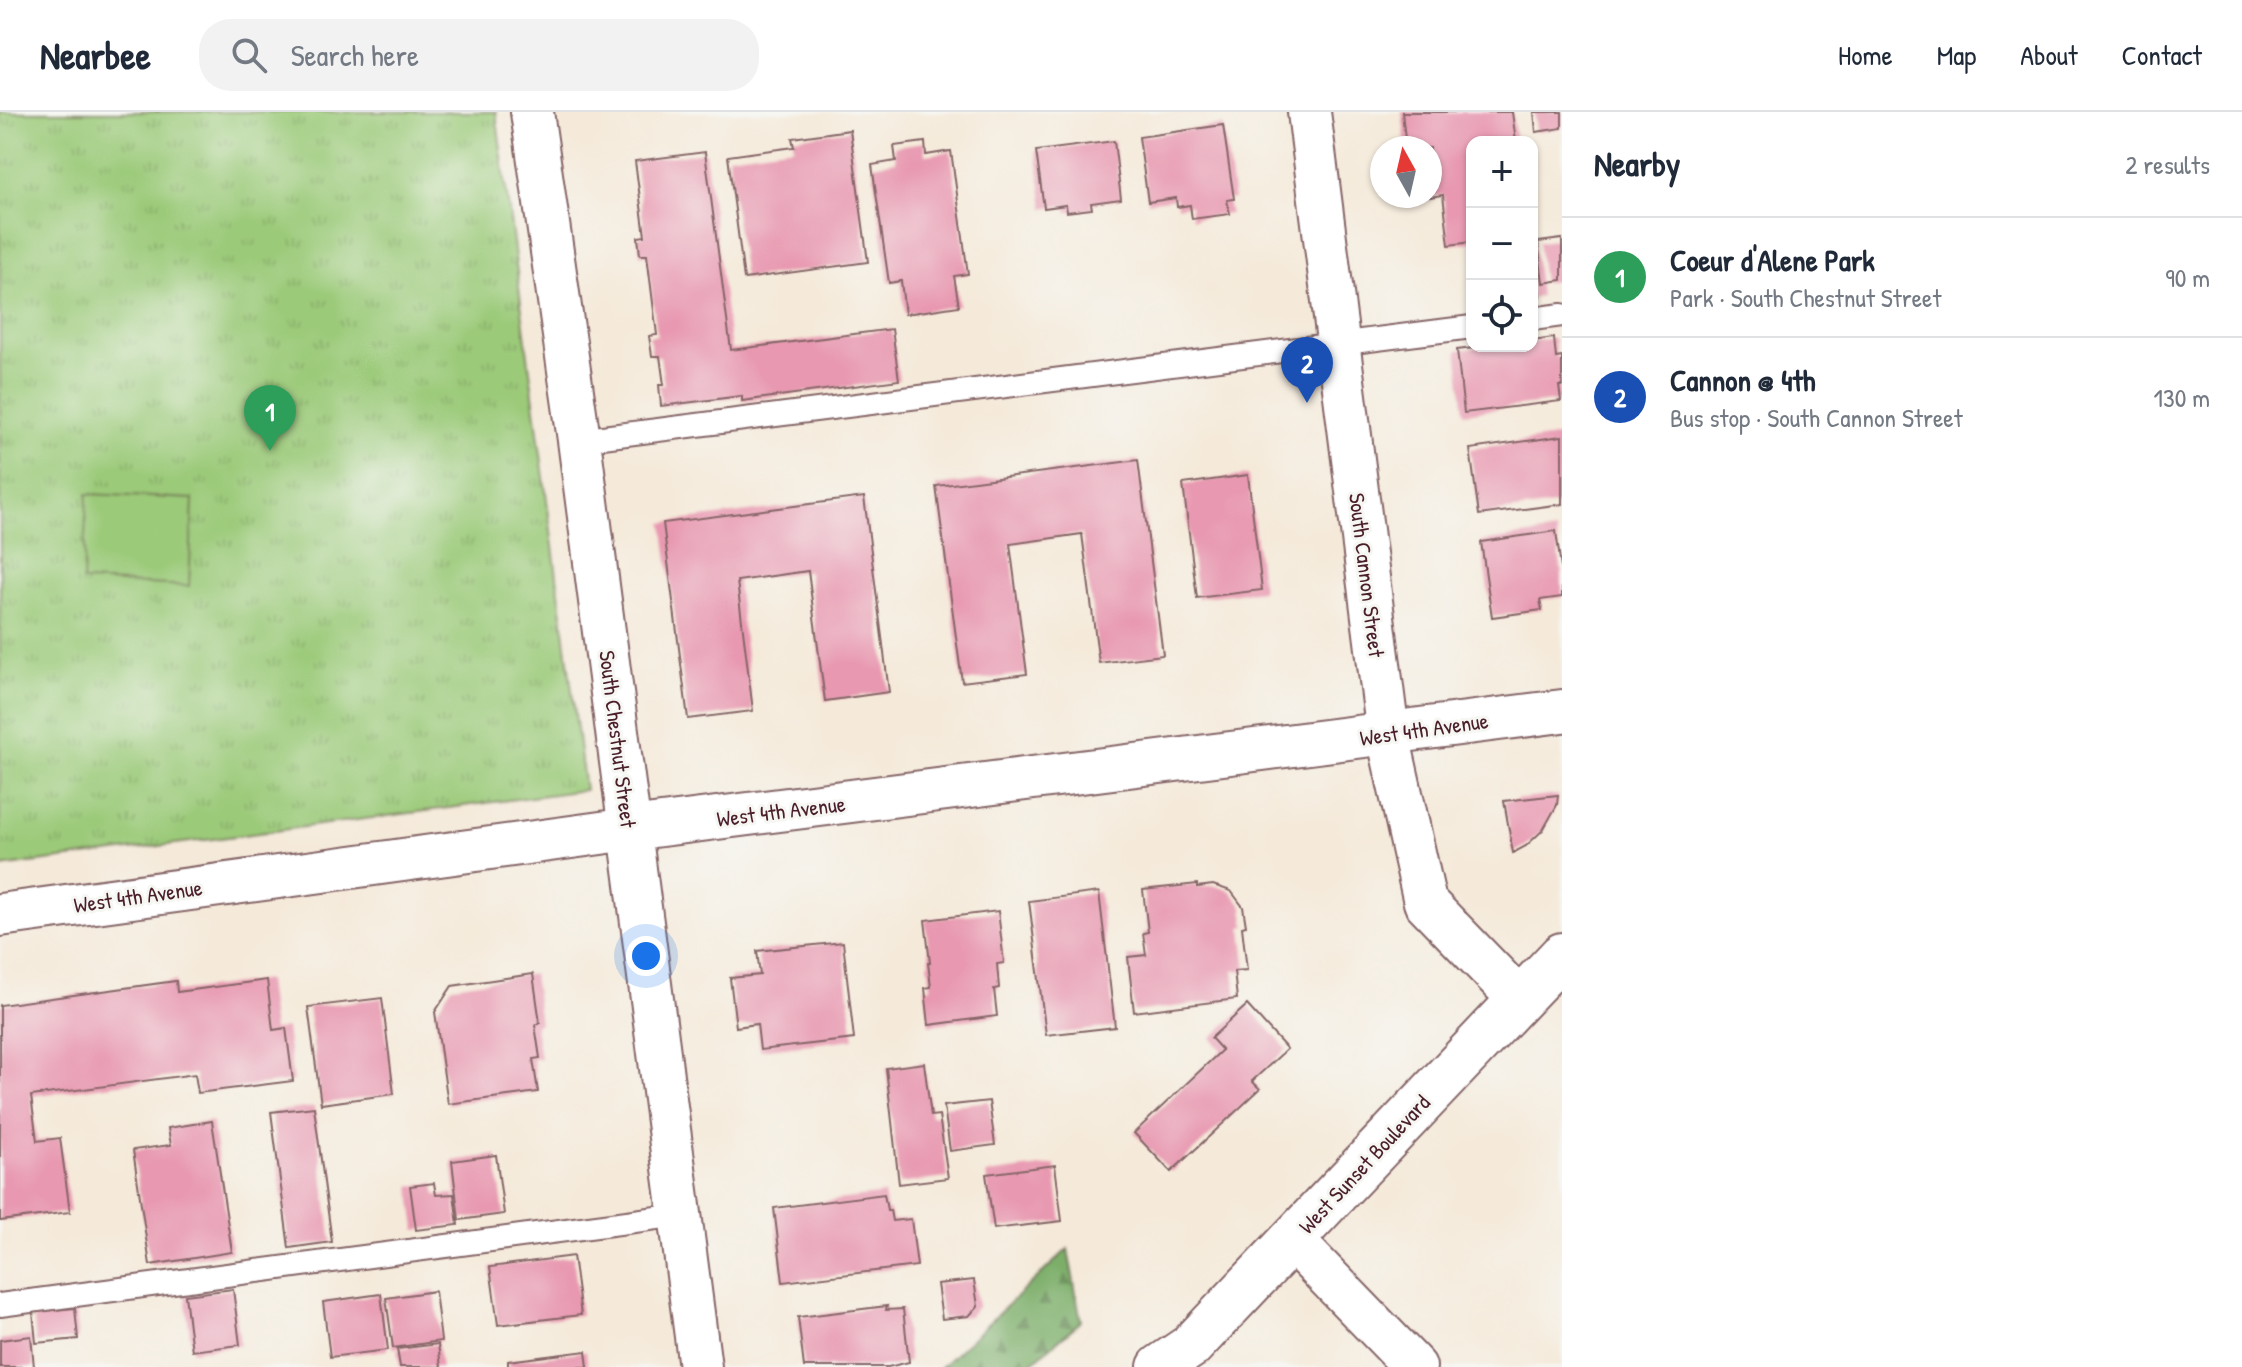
<!DOCTYPE html>
<html lang="en">
<head>
<meta charset="utf-8">
<style>
	:root { --surface:#fff; --page:#f2f2f3; --text:#1f2937; --muted:#747a83; --line:#e0e1e3; --accent:#111827 }
	body { margin:0; font-family:"Patrick Hand",sans-serif; background:var(--page); color:var(--text) }
	.controls { position:absolute; right:24px; top:24px; display:grid; overflow:hidden; border-radius:16px; box-shadow:0 2px 6px #0004 }
	.controls button { width:72px; height:72px; display:grid; place-items:center; padding:0; border:0; border-bottom:2px solid var(--line); background:var(--surface); color:var(--text); font:40px sans-serif }
	.compass { position:absolute; left:1370px; top:24px; width:72px; height:72px; border-radius:50%; background:var(--surface); box-shadow:0 2px 6px #0004; rotate:352deg }
	.you { position:absolute; left:646px; top:844px; width:28px; height:28px; margin:-20px; border:6px solid #fff; border-radius:50%; background:#1a73e8; box-shadow:0 0 0 12px #1a73e833 }
	.badge { display:grid; place-items:center; width:52px; height:52px; border-radius:50%; background:var(--accent); color:#fff; font-size:26px; font-weight:700 }
	.pin { position:absolute; translate:-50% -66px; filter:drop-shadow(0 2px 4px #0008) }
	.pin::after { content:''; position:absolute; top:42px; width:28px; height:24px; background:inherit; clip-path:polygon(0 0,100% 0,50% 100%) }
	.list { margin:0; padding:0; list-style:none }
	h2 { display:flex; justify-content:space-between; align-items:center; height:104px; margin:0; padding:0 32px; font-size:34px }
	h2 small { font-size:26px; font-weight:400; color:var(--muted) }
	.list li { display:grid; grid-template-columns:52px 1fr auto; gap:24px; align-items:center; box-sizing:border-box; height:120px; padding:0 32px; border-top:2px solid var(--line) }
	.list b { display:block; font-size:30px; white-space:nowrap }
	.list p { margin:0; font-size:26px; white-space:nowrap; color:var(--muted) }
	.list em { font-size:26px; font-style:normal; color:var(--muted) }
	.icon { flex:none; width:44px; height:44px; fill:none; stroke:currentColor; stroke-width:2; stroke-linecap:round; stroke-linejoin:round }
	.map { position:relative; flex:none; width:1562px; height:1255px; overflow:hidden }
	header { display:flex; align-items:center; gap:48px; box-sizing:border-box; height:112px; padding:0 40px; background:var(--surface); border-bottom:2px solid var(--line) }
	header strong { font-size:38px }
	nav { display:flex; gap:44px; margin-inline-start:auto; font-size:28px }
	.search { width:560px; height:72px; background:var(--page); display:flex; align-items:center; gap:20px; box-sizing:border-box; padding:0 28px; border-radius:32px; color:var(--muted); font-size:30px }
	main { display:flex }
	aside { flex:1; background:var(--surface) }
	.map>svg:first-child { display:block }
	.forest { fill:url(#forest-firs); stroke:#63664a; stroke-width:2 }
	.park { fill:url(#park-tufts); stroke:#727452; stroke-width:2 }
	.pitch { fill:#9bca79; stroke:#727452; stroke-width:2 }
	.building { fill:#e899b1 }
	.lines { fill:none; stroke-linecap:round; stroke-linejoin:round }
	.service-casing { stroke:#866668; stroke-width:26 }
	.minor-casing { stroke:#866668; stroke-width:46 }
	.primary-casing { stroke:#866668; stroke-width:48 }
	.service { stroke:#fff; stroke-width:22 }
	.minor { stroke:#fff; stroke-width:42 }
	.primary { stroke:#fff; stroke-width:44 }
	.labels { text-anchor:middle; stroke-width:6; stroke-linejoin:round; paint-order:stroke }
	.street-label { font-size:22px; fill:#4a1f2b; stroke:#f6f6f2 }
</style>
</head>
<body>
<header>
<strong>Nearbee</strong>
<div class="search"><svg class="icon" aria-label="search" viewBox="0 0 24 24"><circle cx="10" cy="10" r="6"/><path d="M15 15l6 6"/></svg>Search here</div>
<nav><a>Home</a><a>Map</a><a>About</a><a>Contact</a></nav>
</header>
<main>
<div class="map">
<svg width="1562" height="1255" viewBox="0 0 1562 1255">
	<defs>
		<pattern id="forest-firs" width="22" height="20" patternUnits="userSpaceOnUse" patternTransform="scale(2)"><rect width="22" height="20" fill="#7cae69"/><path d="M5 1l3.5 6h-7zM16 11l3.5 6h-7z" fill="#688d57"/></pattern>
		<pattern id="park-tufts" width="24" height="20" patternUnits="userSpaceOnUse" patternTransform="scale(2)"><rect width="24" height="20" fill="#9bca79"/><path d="M3 7l-1-3M5 7V3M7 7l1-3M15 17l-1-3M17 17v-4M19 17l1-3" fill="none" stroke="#87ad69"/></pattern>
	</defs>
	<rect width="100%" height="100%" fill="#f6f6f2"/>
	<filter id="ink" filterUnits="userSpaceOnUse"><feTurbulence type="fractalNoise" baseFrequency=".0125" numOctaves="2"/><feDisplacementMap in="SourceGraphic" scale="16" xChannelSelector="R" yChannelSelector="G"/><feConvolveMatrix kernelMatrix="1 2 1 2 8 2 1 2 1" color-interpolation-filters="sRGB"/></filter>
	<filter id="wash" filterUnits="userSpaceOnUse"><feTurbulence type="fractalNoise" baseFrequency=".006" numOctaves="4" result="noise"/><feDisplacementMap in="SourceGraphic" scale="32" xChannelSelector="R" yChannelSelector="G"/><feGaussianBlur stdDeviation="1.8" result="paint"/><feColorMatrix in="noise" values="0 0 0 0 0 0 0 0 0 0 0 0 0 0 0 0 0 1.4 0 .05"/><feComposite in="paint" operator="in"/></filter>
	<g filter="url(#wash)">
		<rect width="100%" height="100%" fill="#f5eada"/>
		<polygon class="forest" points="1068,1137 1081,1209 1027,1255 941,1255"/>
		<polygon class="park" points="0,0 496,0 585,678 0,755"/>
		<polygon class="pitch" points="87,382 193,387 189,474 83,469"/>
		<g id="blocks">
			<g class="building">
				<polygon points="1402,0 1512,0 1516,30 1472,30 1472,130 1449,133 1443,83 1430,85 1430,36 1406,36"/>
				<polygon points="1534,0 1562,0 1562,16 1536,20"/>
				<polygon points="1223,13 1234,87 1227,88 1230,102 1192,107 1190,93 1177,95 1176,86 1148,90 1139,25"/>
				<polygon points="850,18 868,150 744,167 728,44 794,35 792,26"/>
				<polygon points="1114,29 1121,87 1091,91 1092,97 1067,100 1066,93 1044,96 1036,39"/>
				<polygon points="925,30 926,43 951,39 968,162 954,164 959,194 905,202 901,169 889,171 872,53 896,49 894,34"/>
				<polygon points="705,40 731,238 892,217 899,268 742,289 742,284 661,294 659,273 664,273 660,244 652,244 649,224 657,223 647,143 640,143 638,125 645,124 635,49"/>
				<polygon points="1562,127 1562,168 1543,171 1538,130"/>
				<polygon points="1534,131 1540,184 1532,186 1532,132"/>
				<polygon points="1554,226 1556,246 1562,245 1562,274 1559,274 1561,289 1464,301 1457,238 1491,234 1532,234 1532,229"/>
				<polygon points="1562,324 1562,392 1479,403 1470,337"/>
				<polygon points="1138,348 1163,543 1099,551 1082,422 1010,432 1027,562 962,570 936,374"/>
				<polygon points="1248,363 1262,478 1197,486 1183,372"/>
				<polygon points="864,385 889,580 825,589 808,459 737,469 753,599 688,607 663,411"/>
				<polygon points="1556,419 1562,463 1562,485 1540,488 1542,498 1492,505 1481,430"/>
				<polygon points="1558,683 1557,693 1543,718 1526,734 1513,741 1504,689"/>
				<polygon points="1197,772 1197,775 1213,773 1231,779 1243,795 1246,814 1242,815 1247,858 1234,859 1237,887 1134,900 1128,845 1146,843 1143,821 1148,820 1143,778"/>
				<polygon points="1099,780 1115,915 1046,923 1029,789"/>
				<polygon points="998,799 1004,851 997,852 999,876 994,877 997,904 929,913 925,876 931,875 928,851 930,851 925,808"/>
				<polygon points="843,830 854,927 760,938 757,912 736,915 730,866 760,863 757,839"/>
				<polygon points="533,862 540,911 535,913 540,946 533,947 538,980 448,992 435,900 452,874"/>
				<polygon points="267,868 273,918 286,916 293,969 198,981 195,962 31,984 37,1029 60,1026 70,1100 0,1109 0,893 176,869 177,880"/>
				<polygon points="382,886 394,982 321,992 308,895"/>
				<polygon points="1247,893 1287,937 1252,969 1260,977 1171,1060 1134,1021 1222,938 1211,926"/>
				<polygon points="924,951 931,1004 939,1003 948,1066 899,1072 886,956"/>
				<polygon points="989,989 995,1033 950,1039 944,994"/>
				<polygon points="314,995 332,1130 289,1136 271,1000"/>
				<polygon points="212,1009 232,1140 150,1153 133,1038 171,1033 168,1016"/>
				<polygon points="496,1043 504,1102 459,1108 452,1049"/>
				<polygon points="1055,1053 1062,1109 994,1117 986,1062"/>
				<polygon points="434,1071 436,1083 454,1082 458,1113 416,1118 410,1074"/>
				<polygon points="884,1082 887,1098 890,1098 892,1109 911,1107 917,1154 783,1170 774,1096"/>
				<polygon points="573,1144 581,1203 498,1213 490,1155"/>
				<polygon points="974,1168 978,1194 969,1204 942,1207 937,1172"/>
				<polygon points="233,1177 240,1233 192,1239 185,1183"/>
				<polygon points="435,1179 441,1229 393,1236 386,1186"/>
				<polygon points="381,1182 388,1238 330,1245 323,1190"/>
				<polygon points="887,1194 886,1198 903,1197 909,1250 888,1255 804,1255 798,1205"/>
				<polygon points="75,1196 78,1227 36,1231 33,1200"/>
				<polygon points="31,1224 34,1255 0,1255 0,1228"/>
				<polygon points="438,1232 441,1255 400,1255 397,1237"/>
				<polygon points="586,1239 588,1255 508,1255 508,1249"/>
			</g>
		</g>
	</g>
	<g filter="url(#ink)">
		<use href="#blocks" fill-opacity="0" stroke="#866668" stroke-width="2"/>
		<g class="lines">
			<g class="service-casing">
				<g id="service">
					<polyline points="1532,207 1562,203"/>
					<polyline points="579,328 1472,215"/>
					<polyline points="0,1193 680,1103"/>
				</g>
			</g>
			<g class="minor-casing">
				<g id="minor">
					<polyline points="532,0 579,328 700,1255"/>
					<polyline points="1309,0 1388,623 1425,790 1519,887"/>
					<polyline points="0,803 630,717 1562,599"/>
					<polyline points="1292,1128 1415,1255"/>
				</g>
			</g>
			<g class="primary-casing">
				<polyline id="primary" points="1160,1255 1191,1234 1562,843"/>
			</g>
			<use href="#service" class="service"/>
			<use href="#minor" class="minor"/>
			<use href="#primary" class="primary"/>
		</g>
	</g>
	<g class="labels">
		<g class="street-label">
			<text transform="translate(1367 463) rotate(83)" y="8">South Cannon Street</text>
			<text transform="translate(1424 617) rotate(-8)" y="8">West 4th Avenue</text>
			<text transform="translate(618 627) rotate(83)" y="8">South Chestnut Street</text>
			<text transform="translate(781 699) rotate(-7)" y="8">West 4th Avenue</text>
			<text transform="translate(138 784) rotate(-8)" y="8">West 4th Avenue</text>
			<text transform="translate(1364 1052) rotate(-47)" y="8">West Sunset Boulevard</text>
		</g>
	</g>
</svg>
<div class="controls">
<button>+</button>
<button>−</button>
<button><svg class="icon" aria-label="locate" viewBox="0 0 24 24"><circle cx="12" cy="12" r="6"/><path d="M12 2v4M12 18v4M2 12h4M18 12h4"/></svg></button>
</div>
<svg class="compass" viewBox="-18 -18 36 36"><path d="M0-13l5 13h-10z" fill="#e53935"/><path d="M0 13l5-13h-10z" fill="#747a83"/></svg>
<div class="you"></div>
<div class="pin badge" style="left:270px;top:339px;background:#2e9e5b">1</div>
<div class="pin badge" style="left:1307px;top:291px;background:#1a4fb4">2</div>
</div>
<aside>
<h2>Nearby<small>2 results</small></h2>
<ul class="list">
<li><span class="badge" style="background:#2e9e5b">1</span><div><b>Coeur d'Alene Park</b><p>Park · South Chestnut Street</p></div><em>90 m</em></li>
<li><span class="badge" style="background:#1a4fb4">2</span><div><b>Cannon @ 4th</b><p>Bus stop · South Cannon Street</p></div><em>130 m</em></li>
</ul>
</aside>
</main>
</body>
</html>
